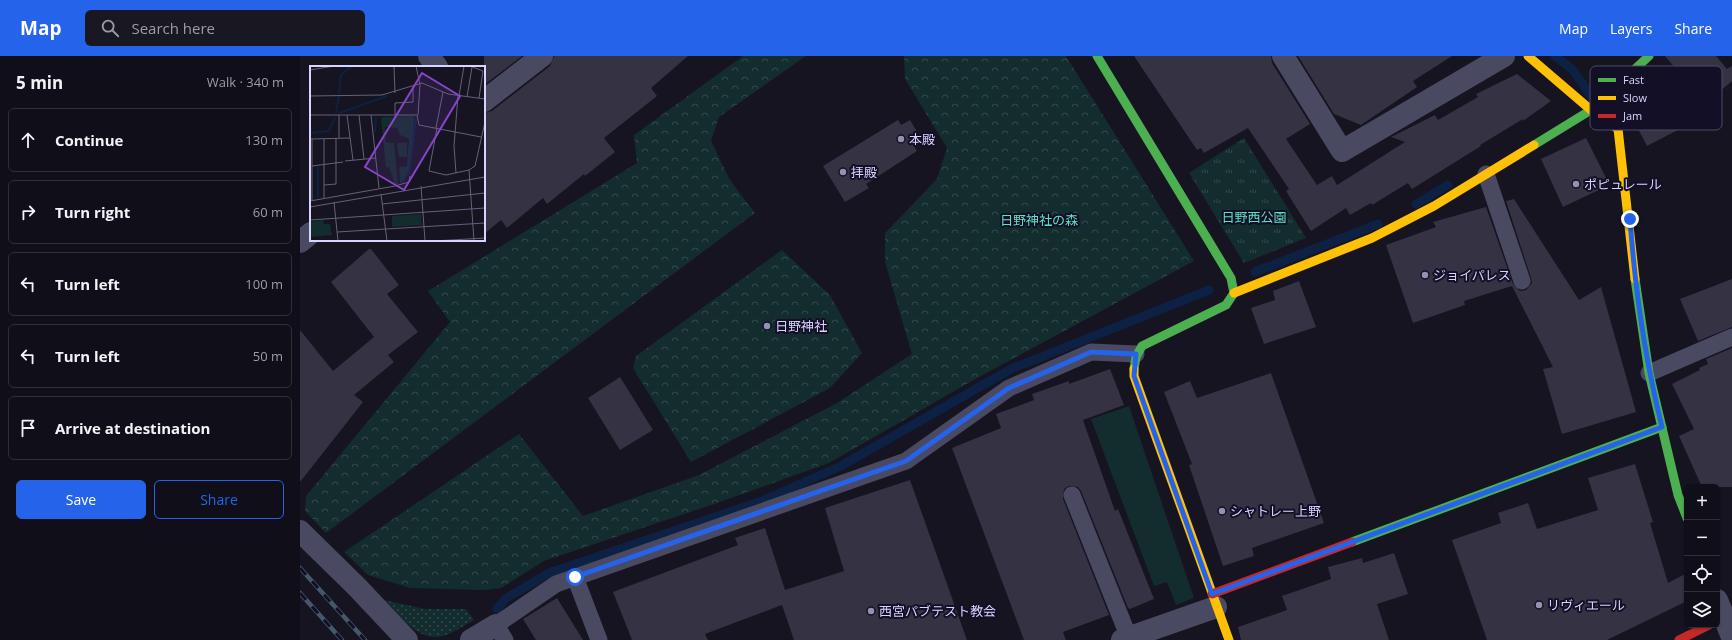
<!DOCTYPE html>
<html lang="en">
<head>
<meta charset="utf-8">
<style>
	:root { --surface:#100f19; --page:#191822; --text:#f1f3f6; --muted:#9c9ca2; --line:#302f38; --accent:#2563eb }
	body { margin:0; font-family:"Open Sans","Noto Sans JP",sans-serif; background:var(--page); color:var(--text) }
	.controls { position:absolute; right:12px; bottom:12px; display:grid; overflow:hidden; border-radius:6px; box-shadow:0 1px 3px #0004 }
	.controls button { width:36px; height:36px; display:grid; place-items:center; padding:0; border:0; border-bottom:1px solid var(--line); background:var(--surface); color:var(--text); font:20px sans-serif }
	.stop { position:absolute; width:12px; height:12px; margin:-9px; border:3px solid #2563eb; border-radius:50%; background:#fff }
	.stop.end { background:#2563eb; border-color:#fff; box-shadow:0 1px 4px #0008 }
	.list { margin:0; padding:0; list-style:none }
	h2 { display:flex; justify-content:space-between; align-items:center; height:52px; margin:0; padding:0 16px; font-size:17px }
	h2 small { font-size:13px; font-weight:400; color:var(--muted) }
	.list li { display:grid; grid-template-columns:26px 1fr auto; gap:12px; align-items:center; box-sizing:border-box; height:64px; margin:0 8px 8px; padding:0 8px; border:1px solid var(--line); border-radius:6px }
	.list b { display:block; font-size:15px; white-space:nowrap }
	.list em { font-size:13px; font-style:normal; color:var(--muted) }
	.actions { display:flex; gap:8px; padding:12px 16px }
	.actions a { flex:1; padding:9px 0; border:1px solid var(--accent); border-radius:6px; text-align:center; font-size:14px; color:var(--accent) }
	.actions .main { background:var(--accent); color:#fff }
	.icon { flex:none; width:22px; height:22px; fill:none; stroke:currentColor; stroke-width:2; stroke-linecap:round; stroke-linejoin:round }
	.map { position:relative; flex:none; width:1432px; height:584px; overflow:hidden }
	header { display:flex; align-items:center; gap:24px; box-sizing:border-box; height:56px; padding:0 20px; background:var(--accent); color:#fff }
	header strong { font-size:19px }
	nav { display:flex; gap:22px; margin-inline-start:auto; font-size:14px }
	.search { width:280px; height:36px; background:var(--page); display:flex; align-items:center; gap:10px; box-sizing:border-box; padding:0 14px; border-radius:6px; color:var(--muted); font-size:15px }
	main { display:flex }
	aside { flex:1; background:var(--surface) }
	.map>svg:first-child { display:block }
	.grass { fill:#132c2d }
	.forest { fill:url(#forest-crowns) }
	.park { fill:url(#park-tufts) }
	.garden { fill:url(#garden-dots) }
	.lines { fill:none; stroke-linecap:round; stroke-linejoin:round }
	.stream { stroke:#0d2144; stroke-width:9 }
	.building { fill:#343243 }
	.lane { stroke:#4a4962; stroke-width:17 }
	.street { stroke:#4a4962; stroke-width:22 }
	.fast { stroke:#4caf50; stroke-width:9 }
	.slow { stroke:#ffc107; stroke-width:9 }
	.jam { stroke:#c62828; stroke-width:9 }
	.rail-casing { stroke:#43596b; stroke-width:4.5 }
	.rail { stroke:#130f26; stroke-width:3; stroke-dasharray:9; stroke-linecap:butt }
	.route { stroke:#2563eb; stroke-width:5 }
	.poi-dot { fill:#9591b1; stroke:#130f26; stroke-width:1.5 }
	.labels { text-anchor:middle; stroke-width:4; stroke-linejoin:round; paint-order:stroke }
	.poi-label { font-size:13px; fill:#d9d4ff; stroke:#130f26; text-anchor:start }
	.park-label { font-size:13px; fill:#5fe0c0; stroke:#130f26 }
	.inset-river { fill:none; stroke:#0d2144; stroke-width:2 }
	.inset-road { fill:none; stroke:#64617a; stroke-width:1 }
	.view { fill:#8945c9; fill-opacity:0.15; stroke:#8945c9; stroke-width:2 }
	.inset-edge { fill:none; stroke:#d9d4ff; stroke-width:2 }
	.key { fill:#130f26; stroke:#4e4a67; stroke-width:1 }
	.key-label { font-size:11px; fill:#d9d4ff }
</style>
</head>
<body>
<header>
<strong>Map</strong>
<div class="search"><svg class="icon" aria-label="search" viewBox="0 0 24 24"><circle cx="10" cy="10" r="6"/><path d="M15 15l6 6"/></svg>Search here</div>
<nav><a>Map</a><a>Layers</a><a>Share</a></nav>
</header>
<main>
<aside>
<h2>5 min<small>Walk · 340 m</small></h2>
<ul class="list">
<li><svg class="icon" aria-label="ahead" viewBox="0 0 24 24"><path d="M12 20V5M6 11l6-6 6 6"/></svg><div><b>Continue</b></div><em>130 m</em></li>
<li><svg class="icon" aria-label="right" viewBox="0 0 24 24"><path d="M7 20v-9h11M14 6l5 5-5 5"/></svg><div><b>Turn right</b></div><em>60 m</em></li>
<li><svg class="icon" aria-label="left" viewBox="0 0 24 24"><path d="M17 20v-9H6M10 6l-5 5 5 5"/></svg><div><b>Turn left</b></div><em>100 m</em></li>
<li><svg class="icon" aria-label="left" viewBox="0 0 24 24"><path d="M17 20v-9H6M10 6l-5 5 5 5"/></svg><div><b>Turn left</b></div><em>50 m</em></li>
<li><svg class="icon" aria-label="arrive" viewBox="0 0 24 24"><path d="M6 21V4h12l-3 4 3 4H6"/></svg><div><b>Arrive at destination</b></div></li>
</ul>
<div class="actions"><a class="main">Save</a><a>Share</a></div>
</aside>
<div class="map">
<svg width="1432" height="584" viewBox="0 0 1432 584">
	<defs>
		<pattern id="forest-crowns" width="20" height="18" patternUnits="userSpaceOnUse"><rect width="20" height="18" fill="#132c2d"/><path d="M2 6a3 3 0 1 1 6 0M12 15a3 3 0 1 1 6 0" fill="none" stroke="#354a4c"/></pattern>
		<pattern id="park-tufts" width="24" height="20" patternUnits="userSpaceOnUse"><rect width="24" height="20" fill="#132c2d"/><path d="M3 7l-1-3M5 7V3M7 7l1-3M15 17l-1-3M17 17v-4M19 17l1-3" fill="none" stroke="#354a4c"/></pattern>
		<pattern id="garden-dots" width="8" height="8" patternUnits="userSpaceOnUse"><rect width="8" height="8" fill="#132c2d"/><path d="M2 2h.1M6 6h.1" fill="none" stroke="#354a4c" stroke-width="1.8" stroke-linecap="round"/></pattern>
	</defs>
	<rect width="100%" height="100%" fill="#161421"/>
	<polygon class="grass" points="829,350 894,542 876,549 867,526 854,530 791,363"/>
	<g class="forest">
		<polygon points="443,0 506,0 419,61 411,85 430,124 455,157 26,477 5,455 6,440 150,266 128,235 337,107 334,79"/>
		<polygon points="604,0 766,0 894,205 677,322 529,407 414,448 244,505 201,532 184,534 110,532 68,519 44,496 219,378 283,460 399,419 537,347 612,298 585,206 585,177 637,123 647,92 605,23"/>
		<polygon points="482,194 530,239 562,297 530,332 391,406 333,312 336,300"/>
	</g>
	<polygon class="park" points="944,82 1006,182 944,207 889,117"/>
	<path class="garden" d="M84 544 125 553H166L174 564C163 570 150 580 137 581 116 583 98 557 84 544Z"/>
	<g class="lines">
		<g class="stream">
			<polyline points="1255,0 1273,14 1291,40 1299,33"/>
			<polyline points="1116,148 1148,129"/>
			<polyline points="955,216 1078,168"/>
			<polyline points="197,553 205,543 249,517 462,445 541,410 711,313 909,234"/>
		</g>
	</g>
	<g class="building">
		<polygon points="184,0 222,0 184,29"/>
		<polygon points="254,0 388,0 351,32 357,40 304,82 315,96 285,120 284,118 247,148 243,142 207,172 201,164 184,178 184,57 192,55 250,10"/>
		<polygon points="834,0 971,0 972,7 1010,68 986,83 1017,129 1032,120 1037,129 1105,86 1091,81 1135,59 1138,64 1178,41 1176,38 1217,18 1251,45 1223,65 1223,63 1180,89 1181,90 1112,133 1108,127 1072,149 1071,147 1050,159 1046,152 1011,175 986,135 989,133 948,72 904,97 901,92 897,94"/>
		<polygon points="998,0 1152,0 1113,25 1117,31 1061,69 1034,58"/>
		<polygon points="1365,0 1416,0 1427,13 1432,10 1432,25 1396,56 1399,63 1347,90 1332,61 1391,31"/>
		<polygon points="598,64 601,69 610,64 622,84 613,89 617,95 566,128 569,132 545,146 523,110"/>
		<polygon points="1286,82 1306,122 1301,124 1305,131 1263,151 1241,103"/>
		<polygon points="1214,143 1279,244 1301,231 1336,356 1262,378 1243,313 1253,311 1212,230 1164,245 1165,249 1113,267 1086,189 1136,171 1133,166 1186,151 1213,228 1220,235 1226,234 1232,227 1231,222 1206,145"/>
		<polygon points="69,193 71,193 99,229 87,238 118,276 88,299 94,306 54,339 63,346 0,426 0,274 33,315 74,281 31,226"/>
		<polygon points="1432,223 1432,271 1398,285 1380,243"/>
		<polygon points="999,225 1016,271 964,288 951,252 975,244 973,235"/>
		<polygon points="1432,292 1432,431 1402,431 1379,380 1394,373 1372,328 1400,314 1399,312 1408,308 1406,303"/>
		<polygon points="810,313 824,349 783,364 815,455 818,453 854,543 830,553 828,552 781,435 778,431 769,430 764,433 763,443 809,559 763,576 766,584 724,584 652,392 701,372 696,358 734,344 732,338 769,325 769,328"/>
		<polygon points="971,317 1024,467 952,492 954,500 923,510 889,409 892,408 864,336 890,325 897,342"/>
		<polygon points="320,321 353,374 320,394 288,342"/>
		<polygon points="1335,408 1353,466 1350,467 1368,527 1387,517 1387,545 1307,584 1187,584 1152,484 1201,467 1198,457 1228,447 1237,473 1298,454 1288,422"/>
		<polygon points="610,424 667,584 494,584 482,549 405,578 408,584 332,584 313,536 438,489 435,482 465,472 485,534 544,515 525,452"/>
		<polygon points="1094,497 1108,538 1077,548 1089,584 941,584 938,571 987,554 982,540 1031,523 1028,511 1062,502 1063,507"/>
		<polygon points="257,542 283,584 236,584 223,563"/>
	</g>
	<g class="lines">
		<g class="lane">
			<polyline points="1186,118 1222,225"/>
			<polyline points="1349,317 1432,281"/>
			<polyline points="772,439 829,582"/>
			<polyline points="275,521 299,584"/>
			<polyline points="205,584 196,569 256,528 606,405 709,332 791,296 836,298"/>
		</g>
		<g class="street">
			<polyline points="129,0 137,11"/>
			<polyline points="983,0 1042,95 1204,0"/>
			<polyline points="184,45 242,0"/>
			<polyline points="0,186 11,177"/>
			<polyline points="0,475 57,531 107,584"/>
			<polyline points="1417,544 1432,581"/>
			<polyline points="171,584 196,569"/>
			<polyline points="822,584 916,551"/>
		</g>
		<g class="fast">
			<polyline points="797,0 931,222 934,237 926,249 842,290 836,301 834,313"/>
			<polyline points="1234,89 1291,54 1349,0"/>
			<polyline points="1335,223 1349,317 1378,439 1387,462"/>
			<polyline points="1052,486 1362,371"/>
		</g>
		<g class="slow">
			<polyline points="1228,0 1291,54 1318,73 1335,223"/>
			<polyline points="934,237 1072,182 1134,150 1234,89"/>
			<polyline points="834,313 834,320 929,584"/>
		</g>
		<g class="jam">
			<polyline points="912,538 1052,486"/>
			<polyline points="1379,584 1409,569"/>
		</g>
		<g class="rail-casing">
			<g id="rail">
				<polyline points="0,512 65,584"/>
				<polyline points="0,537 42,584"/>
			</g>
		</g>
		<use href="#rail" class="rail"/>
	</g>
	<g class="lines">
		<path class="route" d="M275 521 606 405 709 332 791 296 836 298 834 320 912 538 1362 371C1345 303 1335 233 1330 163"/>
	</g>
	<g class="poi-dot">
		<circle cx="601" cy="83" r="4"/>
		<circle cx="543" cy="116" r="4"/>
		<circle cx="1276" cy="128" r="4"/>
		<circle cx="1125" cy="219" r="4"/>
		<circle cx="467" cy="270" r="4"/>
		<circle cx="922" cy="455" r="4"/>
		<circle cx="1239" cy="549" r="4"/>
		<circle cx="571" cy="555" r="4"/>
	</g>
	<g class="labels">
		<g class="poi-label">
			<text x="609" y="88">本殿</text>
			<text x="551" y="121">拝殿</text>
			<text x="1284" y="133">ポピュレール</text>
			<text x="1133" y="224">ジョイパレス</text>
			<text x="475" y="275">日野神社</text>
			<text x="930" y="460">シャトレー上野</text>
			<text x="1247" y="554">リヴィエール</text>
			<text x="579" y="560">西宮パブテスト教会</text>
		</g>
		<g class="park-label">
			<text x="954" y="166">日野西公園</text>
			<text x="739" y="169">日野神社の森</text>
		</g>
	</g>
	<g transform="translate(10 10)">
		<rect width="175" height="175" fill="#161421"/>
		<path d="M111 148 112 159 82 161V150ZM13 154 14 158H20L22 169 0 171V156Z" fill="#132c2d"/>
		<path d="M104 50 103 82 98 108 92 117H90L89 101 97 100 99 73 90 69 87 62 75 61 76 76 84 77 88 118H85L79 101 76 102 71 51ZM97 76V91H89L87 77Z" fill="#132c2d"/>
		<path class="inset-river" d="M29 28 31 9 42 0M26 47 29 30M29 47 77 30M65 66 66 51M0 67 19 65 25 51M99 109 106 53M8 131V101"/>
		<path class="inset-road" d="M84 0 85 27M106 0 110 19 108 49M160 0 173 5 169 32M0 4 24 0M0 30 72 29 112 17 138 28 175 33M149 30 154 0M157 31 162 1M0 49H107L109 59 171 71M29 49V72M37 49 43 94M49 49 54 93M61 49 69 122M85 49V37L103 36V21M126 62 133 26M127 62 119 105 136 109 159 104 165 100 175 56M1 73 40 72M2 73V134M35 95 66 92M2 100 33 96M159 104 164 175M146 107 144 80 148 30M14 119 26 118V72M111 120 115 175M71 128 77 175M14 132V73M0 135 85 120 99 116 100 110M24 136 28 175M72 138 175 127M0 141 175 111M0 154 175 142M27 166 175 157M124 175 175 172"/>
		<path class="view" d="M112 7 150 30 94 124 55 101Z"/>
		<rect width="175" height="175" class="inset-edge"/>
	</g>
	<rect x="1290" y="10" width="132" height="64" rx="6" class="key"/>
	<rect x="1298" y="22" width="18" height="4" fill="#4caf50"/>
	<rect x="1298" y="40" width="18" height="4" fill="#ffc107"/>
	<rect x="1298" y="58" width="18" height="4" fill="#c62828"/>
	<g class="key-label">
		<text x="1323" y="28">Fast</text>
		<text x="1323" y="46">Slow</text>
		<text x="1323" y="64">Jam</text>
	</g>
</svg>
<div class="controls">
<button>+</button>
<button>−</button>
<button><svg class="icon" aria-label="locate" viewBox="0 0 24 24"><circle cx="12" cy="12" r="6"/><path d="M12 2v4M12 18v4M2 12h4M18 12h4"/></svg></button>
<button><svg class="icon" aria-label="layers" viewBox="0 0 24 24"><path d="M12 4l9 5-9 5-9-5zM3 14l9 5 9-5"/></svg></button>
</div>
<div class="stop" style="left:275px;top:521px"></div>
<div class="stop end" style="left:1330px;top:163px"></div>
</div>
</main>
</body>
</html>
